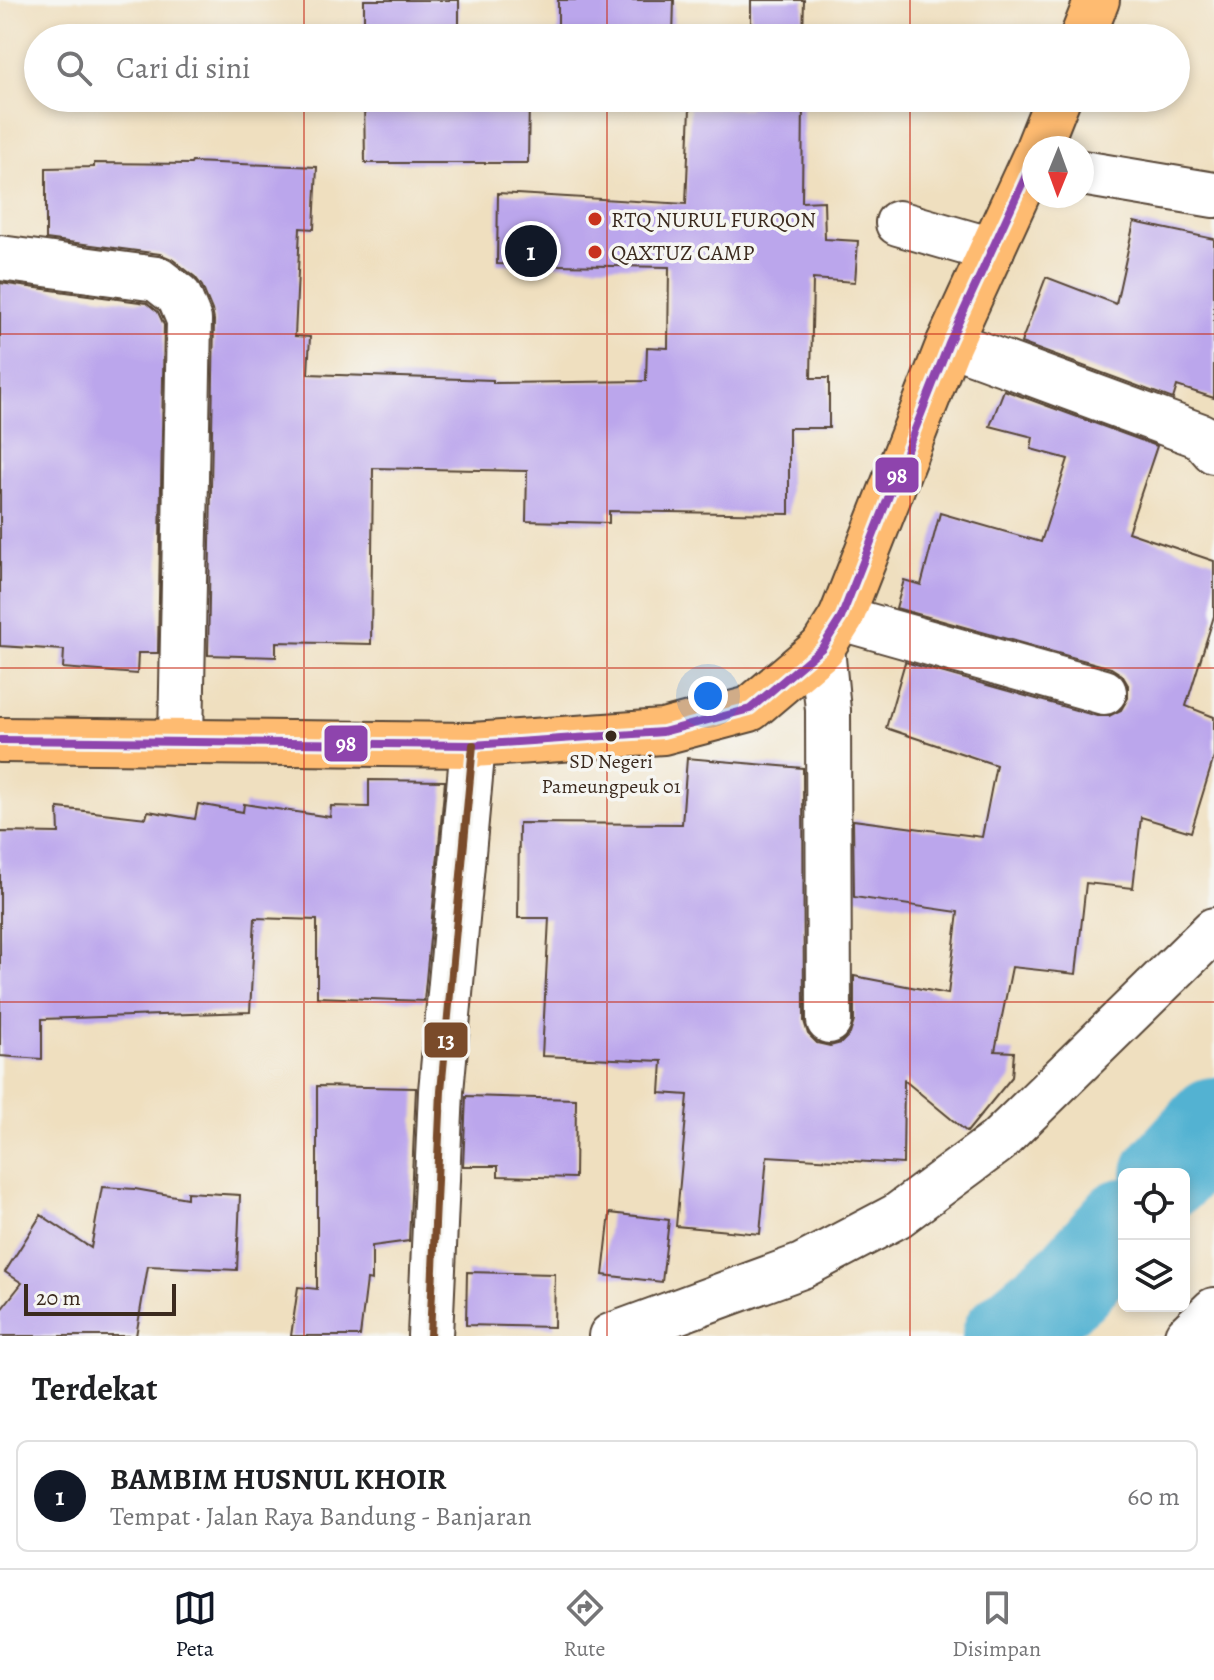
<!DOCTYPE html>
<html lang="id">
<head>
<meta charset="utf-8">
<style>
	:root { --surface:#fff; --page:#f2f2f2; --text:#202124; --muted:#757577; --line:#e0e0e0; --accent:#111827 }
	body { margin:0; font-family:Alegreya,serif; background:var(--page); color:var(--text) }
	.controls { position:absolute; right:24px; bottom:24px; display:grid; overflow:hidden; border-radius:12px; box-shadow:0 4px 12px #0003 }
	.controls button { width:72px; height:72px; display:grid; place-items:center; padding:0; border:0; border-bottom:2px solid var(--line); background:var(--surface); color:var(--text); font:40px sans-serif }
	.compass { position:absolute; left:1022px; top:136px; width:72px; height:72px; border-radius:50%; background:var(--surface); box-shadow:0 4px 12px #0003; rotate:181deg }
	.scale { position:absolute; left:24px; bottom:20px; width:152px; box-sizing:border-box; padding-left:8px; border:4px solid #3b2a1e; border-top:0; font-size:22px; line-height:28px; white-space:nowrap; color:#3b2a1e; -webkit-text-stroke:6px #f6f6f2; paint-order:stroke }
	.you { position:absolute; left:708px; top:696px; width:28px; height:28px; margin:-20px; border:6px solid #fff; border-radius:50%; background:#1a73e8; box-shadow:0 0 0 12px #1a73e833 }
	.badge { display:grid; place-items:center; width:52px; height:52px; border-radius:50%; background:var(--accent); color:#fff; font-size:26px; font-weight:700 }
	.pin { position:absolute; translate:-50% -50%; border:4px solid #fff; box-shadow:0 2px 8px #0006 }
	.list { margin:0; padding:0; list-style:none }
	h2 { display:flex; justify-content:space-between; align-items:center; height:104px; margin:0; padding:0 32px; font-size:34px }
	h2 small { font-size:26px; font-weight:400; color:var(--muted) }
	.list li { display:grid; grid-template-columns:52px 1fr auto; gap:24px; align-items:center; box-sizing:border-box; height:112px; margin:0 16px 16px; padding:0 16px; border:2px solid var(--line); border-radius:12px }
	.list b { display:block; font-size:30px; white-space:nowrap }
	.list p { margin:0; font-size:26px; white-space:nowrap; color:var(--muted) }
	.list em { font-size:26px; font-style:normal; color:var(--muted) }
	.icon { flex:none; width:44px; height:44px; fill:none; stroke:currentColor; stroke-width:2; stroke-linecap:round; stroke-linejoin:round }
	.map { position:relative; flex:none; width:1214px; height:1336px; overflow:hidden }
	.search { position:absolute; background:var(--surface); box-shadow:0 4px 12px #0003; left:24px; right:24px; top:24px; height:88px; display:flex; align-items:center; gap:20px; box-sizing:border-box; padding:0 28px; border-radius:44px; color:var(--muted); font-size:30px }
	.sheet { height:232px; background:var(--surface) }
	nav { display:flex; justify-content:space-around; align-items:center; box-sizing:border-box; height:112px; border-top:2px solid var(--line); background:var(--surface); font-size:22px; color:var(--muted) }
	nav a { display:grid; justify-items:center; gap:4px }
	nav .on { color:var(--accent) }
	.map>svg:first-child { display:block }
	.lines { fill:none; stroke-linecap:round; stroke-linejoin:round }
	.river { stroke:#53b2d2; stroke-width:90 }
	.building { fill:#bba6ec }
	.minor-casing { stroke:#564536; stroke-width:48 }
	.major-casing { stroke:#564536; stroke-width:48 }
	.minor { stroke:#fff; stroke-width:44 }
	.major { stroke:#febb71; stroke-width:44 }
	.bus-1-casing { stroke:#f6f6f2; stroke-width:14 }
	.bus-2-casing { stroke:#f6f6f2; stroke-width:14 }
	.bus-1 { stroke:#8e44ad; stroke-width:8 }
	.bus-2 { stroke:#7a4b2a; stroke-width:8 }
	.grid { fill:none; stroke:#c8321e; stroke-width:2; stroke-opacity:0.55 }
	.poi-dot { fill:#c8321e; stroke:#f6f6f2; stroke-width:3 }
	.bus-dot { fill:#3b2a1e; stroke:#f6f6f2; stroke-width:3 }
	.labels { text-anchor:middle; stroke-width:7; stroke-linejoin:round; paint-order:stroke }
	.bus-label { font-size:20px; fill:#3b2a1e; stroke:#f6f6f2 }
	.poi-label { font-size:22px; fill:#3b2a1e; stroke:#f6f6f2; text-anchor:start }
	.line-badge { stroke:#f6f6f2; stroke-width:3 }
	.badge-label { font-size:22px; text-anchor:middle; font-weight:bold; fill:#fff }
</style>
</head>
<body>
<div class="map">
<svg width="1214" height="1336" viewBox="0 0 1214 1336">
	<rect width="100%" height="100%" fill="#f6f6f2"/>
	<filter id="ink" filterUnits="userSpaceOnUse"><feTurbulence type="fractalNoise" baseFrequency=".0125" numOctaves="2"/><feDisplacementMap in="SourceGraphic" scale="16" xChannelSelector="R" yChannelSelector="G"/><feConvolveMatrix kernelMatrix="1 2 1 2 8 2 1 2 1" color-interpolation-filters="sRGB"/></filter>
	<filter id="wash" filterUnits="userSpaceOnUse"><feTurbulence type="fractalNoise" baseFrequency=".006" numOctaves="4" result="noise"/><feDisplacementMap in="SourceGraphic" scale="32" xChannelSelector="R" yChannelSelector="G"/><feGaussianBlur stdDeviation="1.8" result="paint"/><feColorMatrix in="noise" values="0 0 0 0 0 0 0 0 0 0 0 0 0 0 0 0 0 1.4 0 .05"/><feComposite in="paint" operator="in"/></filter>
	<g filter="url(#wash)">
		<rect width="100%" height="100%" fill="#efdfbf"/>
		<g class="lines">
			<g class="river">
				<polyline points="1167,1174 1214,1122"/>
				<polyline points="1007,1336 1071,1283 1124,1223"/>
			</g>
		</g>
		<g id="blocks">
			<g class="building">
				<rect x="364" y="0" width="95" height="38"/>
				<polygon points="558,0 674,0 673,38 558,38"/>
				<polygon points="751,0 804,0 803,38 751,38"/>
				<polygon points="364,98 529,98 528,163 365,163"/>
				<polygon points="749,98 803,98 802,202 824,201 825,239 858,241 855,282 813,279 811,378 829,378 829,428 789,428 789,514 609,511 609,523 526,521 527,471 373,468 371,644 276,642 276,657 208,655 214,320 212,310 202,286 195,277 172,259 160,254 46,239 46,168 94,167 94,163 191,164 192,162 317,167 314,229 300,228 295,336 310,337 308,374 493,380 493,383 646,381 647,347 668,348 669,267 497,264 498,193 686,204 690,108 749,109"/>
				<polygon points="1134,222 1214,239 1214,398 1177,386 1173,399 1021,343 1046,277 1116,304"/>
				<polygon points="0,283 147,303 158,312 164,325 158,653 138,653 137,674 63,668 64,650 0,646"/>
				<polygon points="1004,390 1157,446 1128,532 1214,561 1214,616 1186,706 1214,717 1214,757 1191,832 1141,817 1133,888 1086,883 1076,974 1012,967 995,1051 1014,1052 1012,1077 967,1132 904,1080 903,1164 767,1156 760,1234 676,1226 688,1095 660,1093 662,1061 542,1056 549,918 518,918 519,823 682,824 687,758 803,768 804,1021 808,1034 817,1043 830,1046 841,1043 850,1034 854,1021 854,976 948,994 958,912 854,897 853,820 982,837 996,765 886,728 905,662 1097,716 1109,716 1121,710 1128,698 1128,685 1122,675 1111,668 896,608 904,580 921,585 940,513 1041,542 1068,459 1031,449 1033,437 990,426"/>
				<polygon points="369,780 445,781 424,1001 317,997 317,920 255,918 250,1012 42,1019 42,1059 0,1056 0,832 59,833 58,808 146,818 148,811 195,819 198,804 243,812 244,804 330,817 331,806 369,807"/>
				<polygon points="317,1086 416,1088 409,1241 372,1246 372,1281 367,1280 360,1336 291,1336 298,1287 317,1289"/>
				<polygon points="466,1096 576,1099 575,1178 498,1176 498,1166 463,1166"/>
				<polygon points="102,1187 135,1189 187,1198 187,1192 240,1195 237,1270 148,1266 136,1336 0,1336 0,1311 22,1283 5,1272 41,1215 91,1248"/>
				<polygon points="610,1213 669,1220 662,1282 603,1275"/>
				<polygon points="467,1272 555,1274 554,1327 466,1325"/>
			</g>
		</g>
	</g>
	<g filter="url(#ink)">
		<use href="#blocks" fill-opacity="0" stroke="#564536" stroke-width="2"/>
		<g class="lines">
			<g class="minor-casing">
				<g id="minor">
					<polyline points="1082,173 1214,195"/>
					<polyline points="898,223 992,250"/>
					<polyline points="0,258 157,279 179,296 189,320 181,740"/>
					<polyline points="949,343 1201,436 1214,451"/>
					<polyline points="841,618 1104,692"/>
					<polyline points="822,648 828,710 829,1021"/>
					<polyline points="430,1336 441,1091 473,745"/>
					<polyline points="611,1336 802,1266 897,1216 997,1142 1214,930"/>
					<polyline points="1187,1336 1214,1310"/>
				</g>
			</g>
			<g class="major-casing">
				<g id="major">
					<polyline points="1082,38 1097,0"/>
					<polyline points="1038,148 1058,98"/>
					<polyline points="0,740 473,745 663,732 750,709 822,648 841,618 949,343 1034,158"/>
				</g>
			</g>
			<use href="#minor" class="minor"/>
			<use href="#major" class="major"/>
			<g class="bus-1-casing">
				<polyline id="bus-1" points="0,740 473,745 663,732 750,709 822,648 841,618 949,343 1034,158"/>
			</g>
			<g class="bus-2-casing">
				<polyline id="bus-2" points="430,1336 441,1091 473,745"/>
			</g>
			<use href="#bus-1" class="bus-1"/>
			<use href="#bus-2" class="bus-2"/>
		</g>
	</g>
	<path class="grid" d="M304 0V38M607 0V38M910 0V38M304 98V1336M607 98V1336M910 98V1336M0 334H1214M0 668H1214M0 1002H1214"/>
	<g class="poi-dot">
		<circle cx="595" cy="219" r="8"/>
		<circle cx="595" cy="252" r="8"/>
	</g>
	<circle class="bus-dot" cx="611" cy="736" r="7"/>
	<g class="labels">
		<g class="bus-label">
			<text x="611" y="768">SD Negeri<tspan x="611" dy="25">Pameungpeuk 01</tspan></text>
		</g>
		<g class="poi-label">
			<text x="611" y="227">RTQ NURUL FURQON</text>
			<text x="611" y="260">QAXTUZ CAMP</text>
		</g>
	</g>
	<g class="line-badge">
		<rect x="874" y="456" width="46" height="38" rx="8" fill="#8e44ad"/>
		<rect x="323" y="724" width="46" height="39" rx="8" fill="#8e44ad"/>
		<rect x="423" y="1021" width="46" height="38" rx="8" fill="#7a4b2a"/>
	</g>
	<g class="badge-label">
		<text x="897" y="483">98</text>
		<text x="346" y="751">98</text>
		<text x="446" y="1048">13</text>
	</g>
</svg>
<div class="controls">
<button><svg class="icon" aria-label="locate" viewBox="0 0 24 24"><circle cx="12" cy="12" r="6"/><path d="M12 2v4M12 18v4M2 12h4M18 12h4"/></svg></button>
<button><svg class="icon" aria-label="layers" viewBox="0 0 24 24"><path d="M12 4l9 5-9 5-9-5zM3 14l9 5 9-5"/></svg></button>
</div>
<svg class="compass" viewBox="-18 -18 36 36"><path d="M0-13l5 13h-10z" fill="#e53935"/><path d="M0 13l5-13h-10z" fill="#757577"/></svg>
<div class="scale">20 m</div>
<div class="you"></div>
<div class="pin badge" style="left:531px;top:251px">1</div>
<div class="search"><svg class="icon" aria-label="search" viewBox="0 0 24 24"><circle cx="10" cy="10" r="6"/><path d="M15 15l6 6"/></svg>Cari di sini</div>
</div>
<section class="sheet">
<h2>Terdekat<small></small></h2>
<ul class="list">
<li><span class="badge">1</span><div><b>BAMBIM HUSNUL KHOIR</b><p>Tempat · Jalan Raya Bandung - Banjaran</p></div><em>60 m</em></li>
</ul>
</section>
<nav>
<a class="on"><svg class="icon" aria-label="map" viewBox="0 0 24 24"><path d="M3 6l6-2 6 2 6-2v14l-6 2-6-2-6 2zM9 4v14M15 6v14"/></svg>Peta</a>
<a><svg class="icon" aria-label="directions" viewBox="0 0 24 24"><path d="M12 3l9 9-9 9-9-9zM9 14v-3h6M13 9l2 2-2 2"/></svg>Rute</a>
<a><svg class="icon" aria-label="saved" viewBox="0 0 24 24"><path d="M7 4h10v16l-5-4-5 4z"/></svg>Disimpan</a>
</nav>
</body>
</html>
